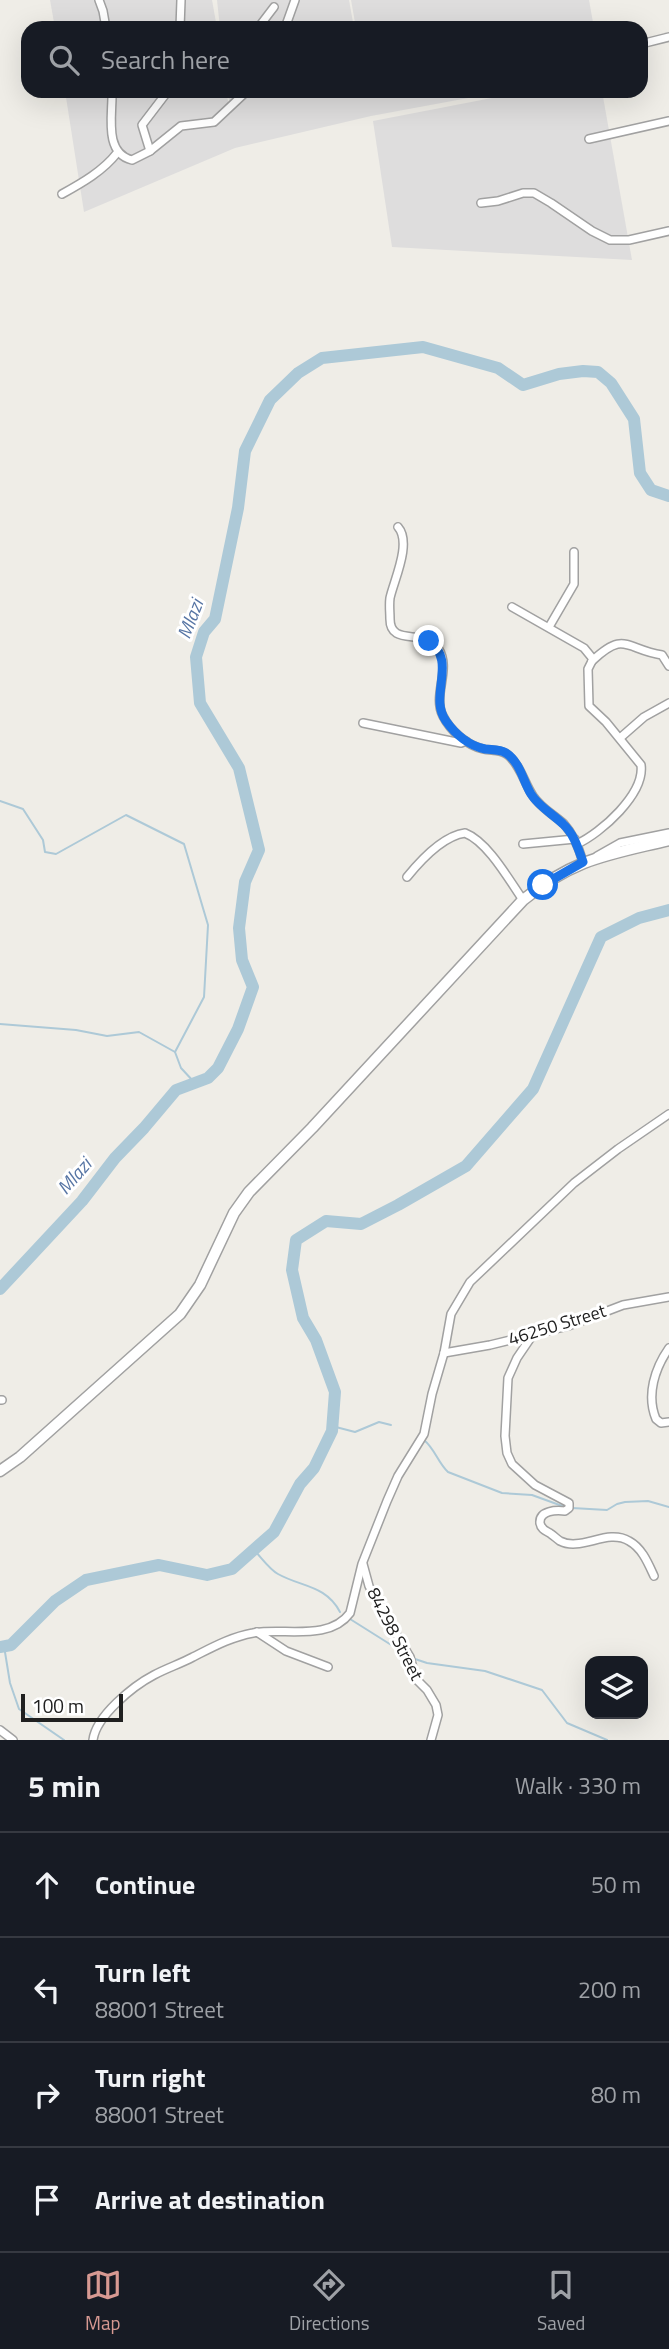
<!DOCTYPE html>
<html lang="en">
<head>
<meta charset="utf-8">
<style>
	:root { --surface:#171b24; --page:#20242c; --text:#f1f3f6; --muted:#9ea1a6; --line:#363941; --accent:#d79992 }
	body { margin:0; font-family:"Titillium Web",sans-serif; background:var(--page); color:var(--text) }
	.controls { position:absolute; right:21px; bottom:21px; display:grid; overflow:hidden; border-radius:14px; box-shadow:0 7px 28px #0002 }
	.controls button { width:63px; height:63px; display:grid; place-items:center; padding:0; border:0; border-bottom:2px solid var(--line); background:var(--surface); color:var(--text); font:35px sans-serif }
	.scale { position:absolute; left:21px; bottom:18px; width:102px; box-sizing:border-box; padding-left:7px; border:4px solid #202020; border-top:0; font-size:19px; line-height:24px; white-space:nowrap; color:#202020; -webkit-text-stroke:5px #fff; paint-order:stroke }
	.stop { position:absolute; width:21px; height:21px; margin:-16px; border:5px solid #1a73e8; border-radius:50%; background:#fff }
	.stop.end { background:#1a73e8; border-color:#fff; box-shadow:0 2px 7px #0008 }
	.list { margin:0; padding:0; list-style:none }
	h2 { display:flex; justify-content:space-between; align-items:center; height:91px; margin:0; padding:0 28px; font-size:30px }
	h2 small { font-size:23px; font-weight:400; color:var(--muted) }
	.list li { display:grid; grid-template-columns:46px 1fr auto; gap:21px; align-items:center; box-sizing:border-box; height:105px; padding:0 28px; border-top:2px solid var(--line) }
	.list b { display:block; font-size:26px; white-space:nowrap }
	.list p { margin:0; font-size:23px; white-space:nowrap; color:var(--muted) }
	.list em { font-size:23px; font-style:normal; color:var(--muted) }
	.icon { flex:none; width:38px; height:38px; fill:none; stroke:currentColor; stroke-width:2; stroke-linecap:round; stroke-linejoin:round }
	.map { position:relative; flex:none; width:669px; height:1740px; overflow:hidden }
	.search { position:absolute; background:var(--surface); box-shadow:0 7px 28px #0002; left:21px; right:21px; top:21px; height:77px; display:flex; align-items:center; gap:18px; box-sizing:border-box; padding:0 24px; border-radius:21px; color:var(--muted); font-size:26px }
	.sheet { height:511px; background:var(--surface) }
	nav { display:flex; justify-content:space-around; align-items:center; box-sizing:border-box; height:98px; border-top:2px solid var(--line); background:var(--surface); font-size:19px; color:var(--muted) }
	nav a { display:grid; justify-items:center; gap:4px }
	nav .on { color:var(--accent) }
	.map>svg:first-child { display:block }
	.residential { fill:#dedddd }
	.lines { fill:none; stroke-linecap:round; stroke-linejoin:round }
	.stream { stroke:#adc9d7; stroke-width:2 }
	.river { stroke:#adc9d7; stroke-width:12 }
	.minor-casing { stroke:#a1a1a1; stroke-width:10 }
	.tertiary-casing { stroke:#a1a1a1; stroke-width:13 }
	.minor { stroke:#fff; stroke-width:7 }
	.tertiary { stroke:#fff; stroke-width:10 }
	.route { stroke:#1a73e8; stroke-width:9 }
	.labels { text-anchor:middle; stroke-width:6; stroke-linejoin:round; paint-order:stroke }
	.street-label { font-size:18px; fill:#202020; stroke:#fff }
	.water-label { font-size:19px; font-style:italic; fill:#5775a4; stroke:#fff }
</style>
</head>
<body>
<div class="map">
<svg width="669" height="1740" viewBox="0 0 669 1740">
	<rect width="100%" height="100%" fill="#efede7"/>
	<g class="residential">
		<polygon points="50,0 212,0 217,28 55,28"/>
		<polygon points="217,0 349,0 354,28 220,28"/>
		<polygon points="351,0 589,0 594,28 356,28"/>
		<polygon points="65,91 226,91 231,116 228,91 506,91 371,116 235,148 84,212"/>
		<polygon points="528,91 602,91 632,260 392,247 373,121"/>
	</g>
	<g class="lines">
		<g class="stream">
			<polyline points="0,801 23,809 43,840 45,852 56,854 126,815 184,844 208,925 204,997 175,1052"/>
			<polyline points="0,1024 76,1030 107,1036 139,1032 175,1052 181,1068 194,1082"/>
			<polyline points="332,1426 355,1432 379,1422 391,1425"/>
			<path d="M424 1440C435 1449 438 1463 448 1472L502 1493 532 1495 565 1507"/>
			<polyline points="572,1508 607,1510 617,1504 625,1502 648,1501 669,1507"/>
			<path d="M254 1550C261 1557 269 1569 278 1574 301 1587 326 1585 340 1612"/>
			<polyline points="350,1619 404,1653"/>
			<polyline points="4,1646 10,1683 19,1709 64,1740"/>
			<polyline points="412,1658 427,1663 485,1671 542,1690 567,1723 607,1740"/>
		</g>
		<g class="river">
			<polyline points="0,1289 82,1201 115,1158 144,1128 176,1090 208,1078 218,1068 238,1029 253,987 242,960 239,928 245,882 259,850 239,768 200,703 196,657 204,632 215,619 238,508 245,451 270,400 298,373 322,358 423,347 498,368 523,385 559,374 583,371 598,372 611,383 634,419 640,473 651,490 669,496"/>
			<polyline points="0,1647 11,1645 55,1601 86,1580 159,1565 207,1575 232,1569 274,1532 300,1484 314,1468 332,1431 335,1392 316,1340 303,1318 292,1270 296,1240 326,1221 361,1224 398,1205 466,1166 533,1089 601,937 639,918 669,910"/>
		</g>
		<g class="minor-casing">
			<g id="minor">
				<polyline points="99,0 103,11 106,28"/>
				<polyline points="180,28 181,0"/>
				<polyline points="258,28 274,7"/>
				<polyline points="285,28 295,0"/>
				<polyline points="641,44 669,37"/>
				<path d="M112 91C113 113 103 153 132 160L150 151 181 126 214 122 247 91"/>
				<polyline points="589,139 669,121"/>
				<polyline points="150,151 142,125 168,91"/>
				<path d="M62 194C82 183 103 171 117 153"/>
				<polyline points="481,203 498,201 523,193 534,193 551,203 592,231 610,240 629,240 669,231"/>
				<path d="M398 527C412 543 394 580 390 598 389 605 390 612 390 619 390 647 424 628 438 648 452 669 432 695 443 716 450 730 466 745 483 749 492 751 500 749 508 755 521 766 524 783 533 796 541 808 554 815 564 824 574 835 579 848 583 862"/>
				<path d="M512 607 584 648 593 659 588 669 589 706 606 722 641 765C645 794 601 833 577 844"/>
				<polyline points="549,627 574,584 574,552"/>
				<path d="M592 661C625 630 625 649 662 655L669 666"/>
				<polyline points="363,723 461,743 466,741"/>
				<polyline points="620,738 644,717 669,703"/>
				<polyline points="523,844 575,839"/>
				<polyline points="597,856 620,843 669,833"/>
				<path d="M407 877C420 861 443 836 465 833 488 842 509 880 523 900"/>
				<path d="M534 1333 517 1358 508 1378 505 1436 507 1453 512 1464 535 1485 569 1503V1508L565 1511C557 1510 539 1510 540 1523 541 1530 547 1531 551 1534 554 1536 557 1539 560 1541 581 1552 607 1528 629 1541 642 1548 648 1563 654 1576"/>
				<path d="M669 1348C655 1368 646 1395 656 1419L661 1423 669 1422"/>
				<polyline points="444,1353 490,1345 568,1326 623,1305 669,1297"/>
				<polyline points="0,1400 2,1400"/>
				<polyline points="363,1564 369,1586 380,1607 410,1657 416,1679 427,1690 436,1705 438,1715 431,1740"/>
				<polyline points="257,1632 286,1651 328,1667"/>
				<polyline points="0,1730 13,1740"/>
				<path d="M93 1740C96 1716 133 1686 154 1675 167 1668 180 1664 193 1657 213 1647 231 1637 253 1633 282 1627 329 1642 350 1613L362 1564 387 1501 398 1476 424 1434 432 1394 444 1353 451 1314 470 1282 574 1183 618 1149 669 1114"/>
			</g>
		</g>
		<g class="tertiary-casing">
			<path id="tertiary" d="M0 1471 20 1457 180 1314 200 1285 234 1213 249 1192 312 1128 523 900C575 858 607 855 669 840"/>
		</g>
		<use href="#minor" class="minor"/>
		<use href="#tertiary" class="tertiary"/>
	</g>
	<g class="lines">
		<path class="route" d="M429 641C458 661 428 697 446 721 455 734 469 746 485 749 492 750 499 749 506 753 520 762 523 781 531 794 539 807 553 814 563 824 574 834 578 848 583 862L543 885"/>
	</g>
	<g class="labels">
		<g class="street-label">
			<text transform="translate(557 1325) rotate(-17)" y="6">46250 Street</text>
			<text transform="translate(395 1634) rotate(63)" y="6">84298 Street</text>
		</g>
		<g class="water-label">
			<text transform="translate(190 619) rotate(-69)" y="7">Mlazi</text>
			<text transform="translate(74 1176) rotate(-49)" y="7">Mlazi</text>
		</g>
	</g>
</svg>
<div class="controls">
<button><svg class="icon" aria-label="layers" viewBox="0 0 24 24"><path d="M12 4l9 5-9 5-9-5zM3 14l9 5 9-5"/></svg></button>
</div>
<div class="scale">100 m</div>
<div class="stop" style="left:543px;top:885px"></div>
<div class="stop end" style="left:429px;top:641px"></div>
<div class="search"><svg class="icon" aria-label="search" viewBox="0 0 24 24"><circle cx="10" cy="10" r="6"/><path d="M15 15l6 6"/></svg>Search here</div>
</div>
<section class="sheet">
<h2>5 min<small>Walk · 330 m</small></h2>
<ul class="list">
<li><svg class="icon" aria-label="ahead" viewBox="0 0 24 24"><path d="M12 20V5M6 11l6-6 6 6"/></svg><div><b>Continue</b></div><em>50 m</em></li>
<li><svg class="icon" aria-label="left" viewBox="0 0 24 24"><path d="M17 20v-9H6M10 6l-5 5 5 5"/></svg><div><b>Turn left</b><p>88001 Street</p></div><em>200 m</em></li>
<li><svg class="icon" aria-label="right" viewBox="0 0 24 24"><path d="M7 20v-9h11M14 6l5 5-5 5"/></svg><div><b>Turn right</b><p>88001 Street</p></div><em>80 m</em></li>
<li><svg class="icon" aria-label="arrive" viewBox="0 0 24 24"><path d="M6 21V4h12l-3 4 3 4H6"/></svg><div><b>Arrive at destination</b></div></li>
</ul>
</section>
<nav>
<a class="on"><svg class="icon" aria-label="map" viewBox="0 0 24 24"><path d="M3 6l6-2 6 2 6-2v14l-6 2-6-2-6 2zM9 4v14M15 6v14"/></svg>Map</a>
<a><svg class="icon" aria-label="directions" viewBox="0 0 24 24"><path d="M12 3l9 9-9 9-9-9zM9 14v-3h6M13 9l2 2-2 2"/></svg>Directions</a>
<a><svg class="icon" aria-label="saved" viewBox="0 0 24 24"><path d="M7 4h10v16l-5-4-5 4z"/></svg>Saved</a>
</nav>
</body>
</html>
